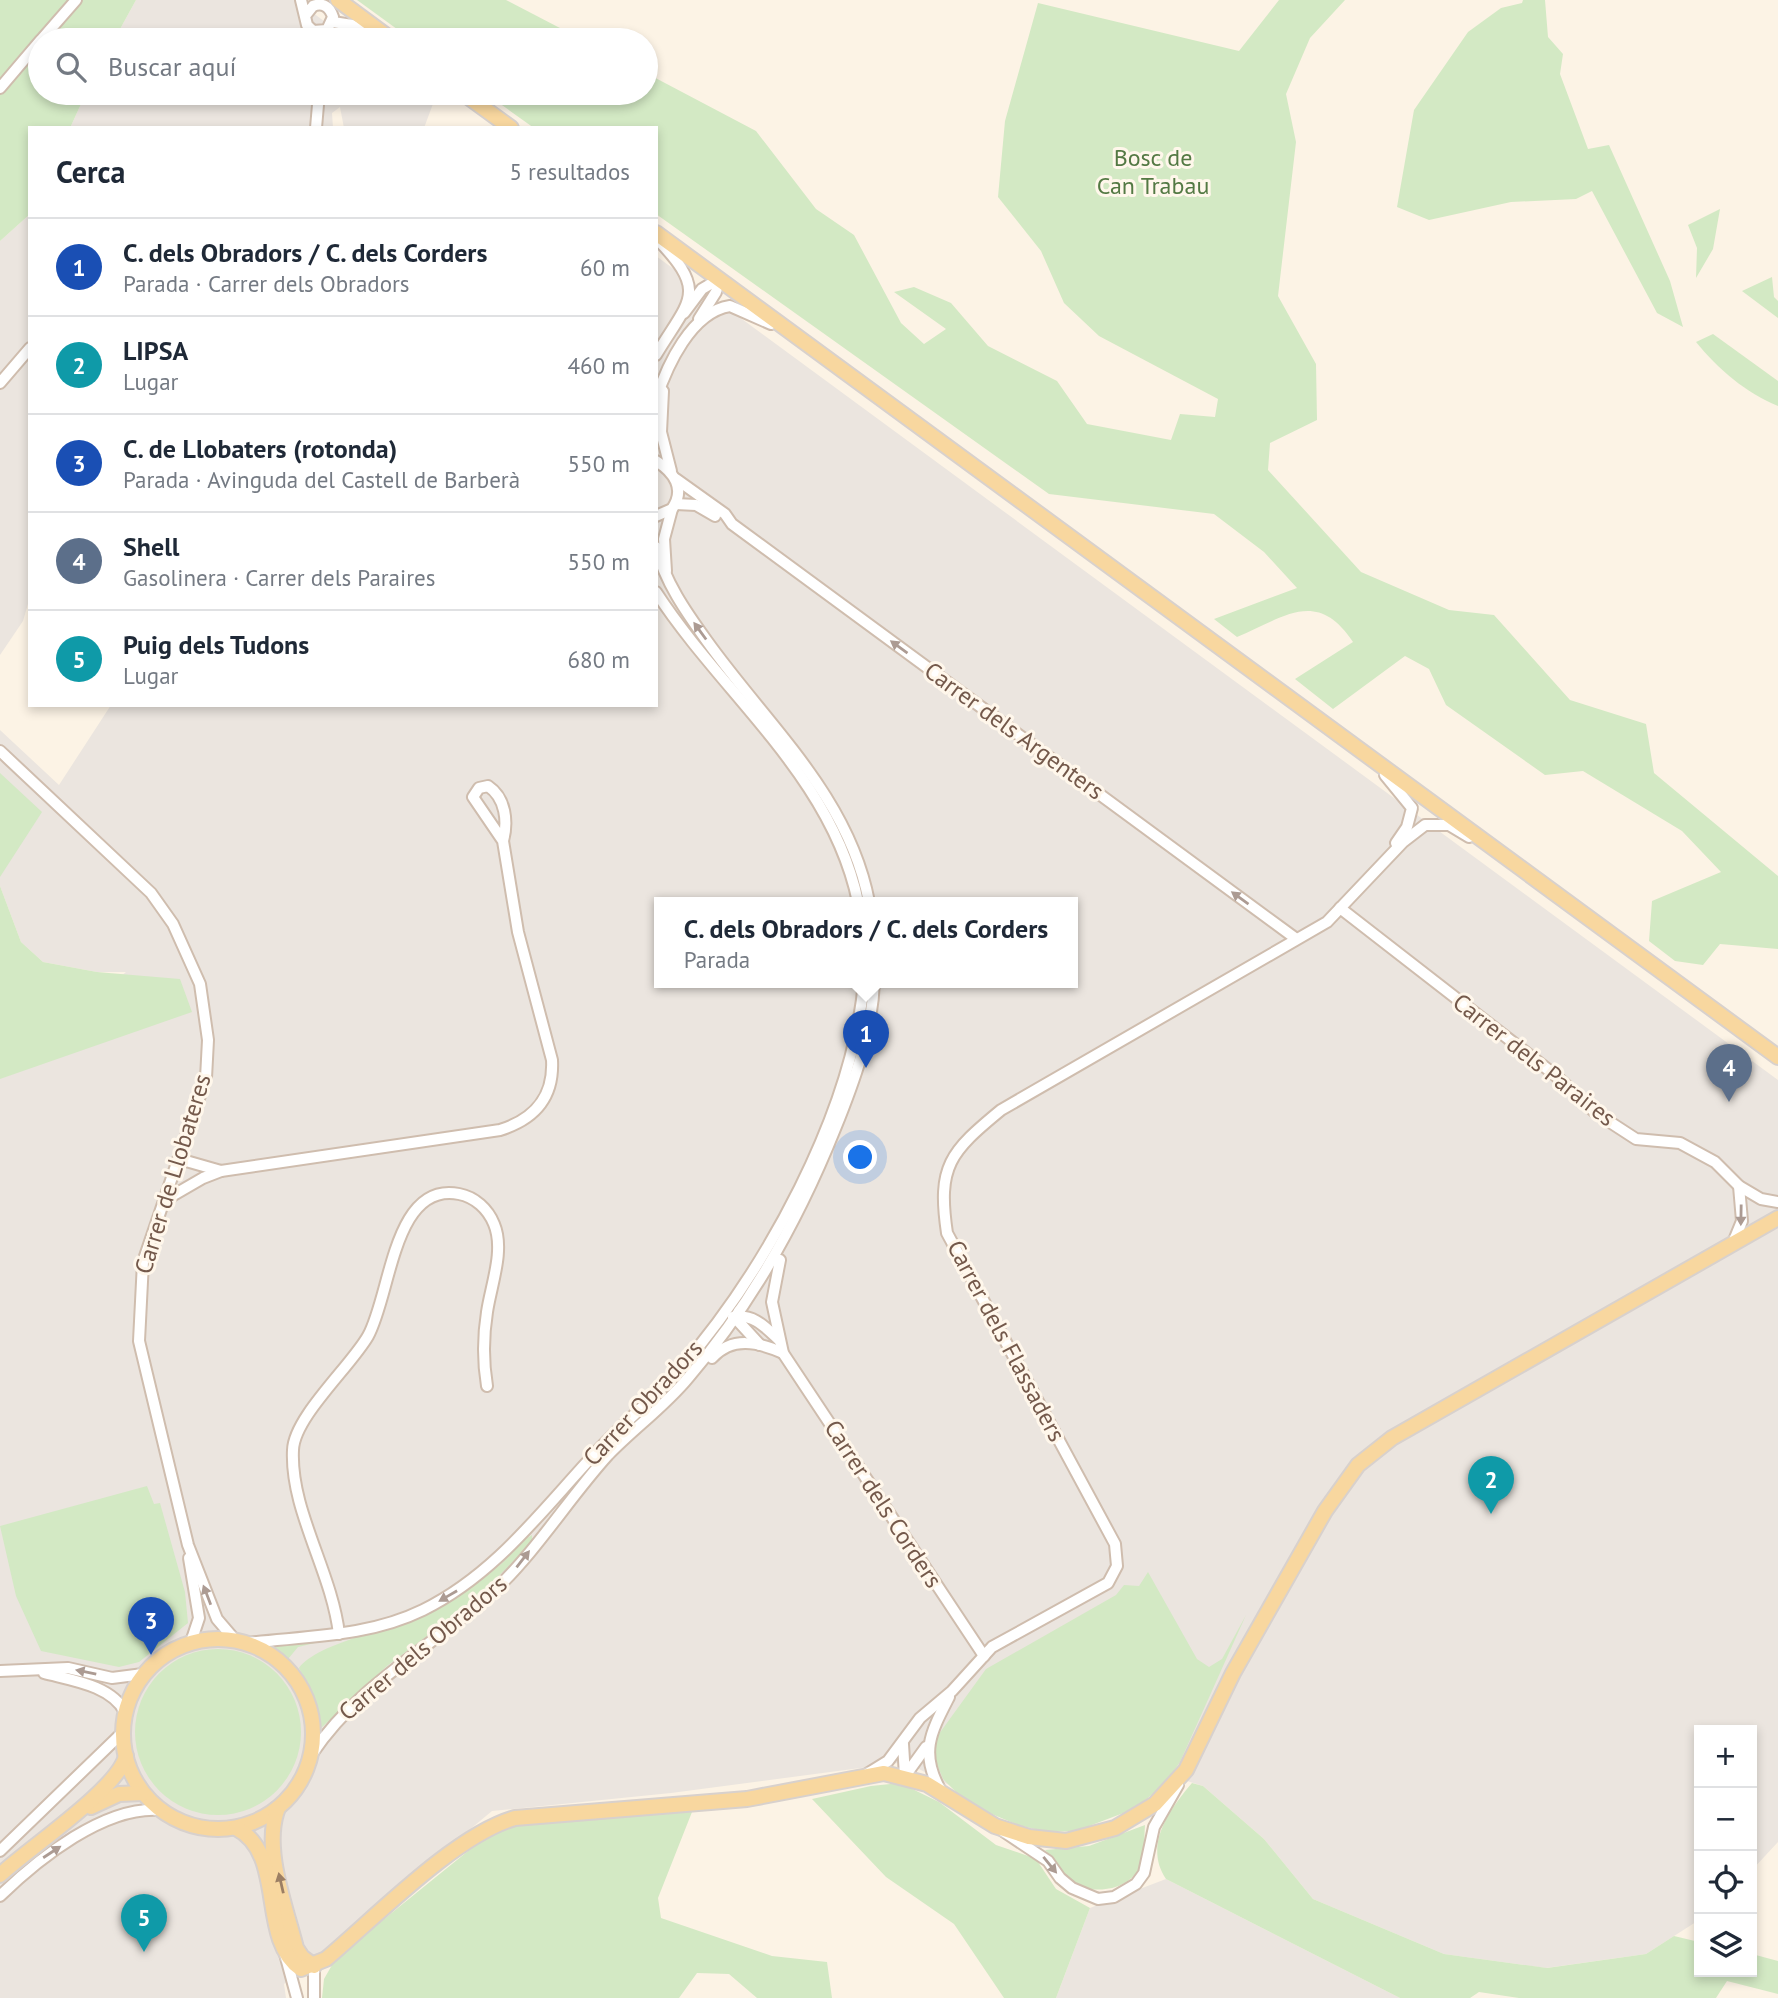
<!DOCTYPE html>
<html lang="es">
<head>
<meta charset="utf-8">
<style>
	:root { --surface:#fff; --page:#f2f2f3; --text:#1f2937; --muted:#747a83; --line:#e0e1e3; --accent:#db2777 }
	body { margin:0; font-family:"PT Sans",sans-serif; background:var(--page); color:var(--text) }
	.controls { position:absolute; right:21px; bottom:21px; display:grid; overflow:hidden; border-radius:0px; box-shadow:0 4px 10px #0003 }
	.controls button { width:63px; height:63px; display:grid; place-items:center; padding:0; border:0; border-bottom:2px solid var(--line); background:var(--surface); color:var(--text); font:35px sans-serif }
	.you { position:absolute; left:861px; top:1158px; width:24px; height:24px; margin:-18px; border:5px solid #fff; border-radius:50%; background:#1a73e8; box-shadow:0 0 0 10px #1a73e833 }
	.badge { display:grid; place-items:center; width:46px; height:46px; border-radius:50%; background:var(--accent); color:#fff; font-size:23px; font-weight:700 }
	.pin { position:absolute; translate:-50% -58px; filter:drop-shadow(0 2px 4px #0008) }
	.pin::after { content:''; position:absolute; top:37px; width:24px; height:21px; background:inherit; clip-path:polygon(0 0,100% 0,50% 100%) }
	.popup { position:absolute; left:654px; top:897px; width:424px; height:91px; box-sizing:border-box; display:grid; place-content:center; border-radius:0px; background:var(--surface); filter:drop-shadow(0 2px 5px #0005); font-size:23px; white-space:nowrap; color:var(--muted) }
	.popup b { font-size:26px; color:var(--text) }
	.popup::after { content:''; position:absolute; left:50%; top:100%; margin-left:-14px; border:14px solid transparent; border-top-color:var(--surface) }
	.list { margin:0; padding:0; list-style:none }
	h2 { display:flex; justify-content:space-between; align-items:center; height:91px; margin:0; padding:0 28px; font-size:30px }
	h2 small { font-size:23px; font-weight:400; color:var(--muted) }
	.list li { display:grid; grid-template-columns:46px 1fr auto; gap:21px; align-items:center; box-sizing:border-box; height:98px; padding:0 28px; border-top:2px solid var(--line) }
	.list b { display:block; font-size:26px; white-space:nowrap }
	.list p { margin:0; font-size:23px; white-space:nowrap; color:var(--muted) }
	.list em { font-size:23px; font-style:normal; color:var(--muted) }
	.icon { flex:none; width:38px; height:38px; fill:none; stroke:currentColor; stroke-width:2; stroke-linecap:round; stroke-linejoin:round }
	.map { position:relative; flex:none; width:1778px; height:1998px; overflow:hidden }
	.search { position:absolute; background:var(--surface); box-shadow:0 4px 10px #0003; left:28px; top:28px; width:630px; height:77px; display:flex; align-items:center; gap:18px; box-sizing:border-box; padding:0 24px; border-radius:38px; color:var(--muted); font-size:26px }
	.panel { position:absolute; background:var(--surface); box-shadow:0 4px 10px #0003; left:28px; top:126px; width:630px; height:581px; border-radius:0px }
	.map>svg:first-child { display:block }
	.industrial { fill:#ebe5df; fill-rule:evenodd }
	.green { fill:#d3e9c4 }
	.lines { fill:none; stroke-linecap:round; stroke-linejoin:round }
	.minor-casing { stroke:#cfbdae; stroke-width:14 }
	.major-casing { stroke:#d8d1cd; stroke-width:18 }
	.minor { stroke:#fff; stroke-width:10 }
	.major { stroke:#f8d79f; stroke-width:14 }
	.oneway { fill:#ac9b93 }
	.oneway2 { fill:#9c7f64 }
	.labels { text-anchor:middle; stroke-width:6; stroke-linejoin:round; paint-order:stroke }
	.park-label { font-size:24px; fill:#537943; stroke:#fff7eb }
	.street-label { font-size:24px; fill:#74594b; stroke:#fff7eb }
</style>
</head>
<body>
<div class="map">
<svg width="1778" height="1998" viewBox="0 0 1778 1998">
	<rect width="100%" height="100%" fill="#fcf3e5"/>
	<g class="industrial">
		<polygon points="136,0 296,0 337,31 350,32 359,40 114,40"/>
		<polygon points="86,93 437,93 424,128 344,128 340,107 332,113 333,128 70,128"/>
		<polygon points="30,214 30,597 23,621 0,655 0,241"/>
		<path d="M656 256 1778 1080V1842L1752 1870V1730H1699V1920L1646 1954 1546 1968 1444 1954 1313 1899 1264 1839 1203 1786 1187 1781 1038 1833 906 1762 671 1793 492 1811 284 1984 286 1998H0V1076L126 972H97L43 962 21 942 0 886V730L59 785 111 705H656ZM660 902H1072V982H660Z"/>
		<polygon points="1166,1879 1400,1998 1056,1998 1090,1908"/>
	</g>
	<g class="green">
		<polygon points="0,0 136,0 114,40 40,40 40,93 86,93 70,128 30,128 30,214 0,241"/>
		<polygon points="357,0 506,0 583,40 412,40"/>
		<path d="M1279 0H1345L1310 38 1286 94 1296 142 1278 296 1316 364 1317 420 1270 443 1268 470 1361 572 1449 610 1494 615 1570 700 1646 724 1654 773 1778 876V949L1720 944 1703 965 1675 961 1649 941 1652 901 1721 872 1682 831 1583 771 1545 775 1446 705 1429 669 1405 656 1333 709 1295 679 1353 642C1317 588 1285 617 1237 637L1214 619 1297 588 1264 552 1214 514 1049 494 656 214V128H534L485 93H646V73L756 131 816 209 854 235 901 323 924 344 946 329 894 292 914 287 951 303 988 346 1057 381 1087 424 1171 440 1180 414 1215 417 1218 399 1099 336 1064 303 1041 251 998 197 1005 121 1038 3 1239 51Z"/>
		<polygon points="1523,0 1545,0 1548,37 1563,54 1560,74 1588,149 1609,145 1670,281 1683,327 1657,313 1592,191 1576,199 1511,202 1429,220 1397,207 1414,110 1468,32 1501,8 1522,3"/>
		<polygon points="1720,209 1713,249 1696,278 1697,248 1688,225"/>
		<polygon points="1772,277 1774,297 1778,301 1778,318 1742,291"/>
		<path d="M1713 334 1778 381V406C1747 394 1717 368 1696 342Z"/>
		<polygon points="0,773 42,812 0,877"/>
		<polygon points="0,886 21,942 43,962 97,972 180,979 192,1012 0,1079"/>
		<polygon points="147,1486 154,1504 160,1503 185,1592 188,1623 139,1662 119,1667 41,1651 16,1596 0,1526"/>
		<path d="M532 1535V1542L475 1600 387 1666 319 1730 313 1697 299 1668C318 1642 397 1628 430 1613 455 1601 480 1582 501 1564 512 1554 519 1542 532 1535Z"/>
		<polygon points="1148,1572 1197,1659 1209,1667 1222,1659 1246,1615 1180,1762 1164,1785 1134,1809 1076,1831 1048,1832 1018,1825 987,1812 957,1793 943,1779 934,1757 936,1738 986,1669 1116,1595 1124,1585 1139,1586"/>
		<polygon points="328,1640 298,1647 288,1659 274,1647"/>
		<circle cx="218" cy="1732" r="83"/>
		<polygon points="900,1783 939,1802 996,1845 1031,1857 1038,1862 1056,1889 1090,1908 1056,1998 1004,1998 954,1924 886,1877 812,1799 871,1786"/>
		<path d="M1192 1783 1203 1786 1264 1839 1313 1899 1444 1954 1547 1968 1646 1954 1674 1936 1699 1942V1972H1752V1954L1778 1961V1994L1727 1981 1716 1998H1519L1479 1992 1470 1998H1400L1166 1879C1143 1845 1170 1809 1192 1783Z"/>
		<polygon points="692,1812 658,1898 661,1918 772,1956 827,1962 832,1998 757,1998 729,1974 697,1973 679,1998 322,1998 324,1979 336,1958 494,1830 532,1821"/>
		<path d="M1145 1825C1144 1837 1145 1852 1141 1864 1131 1891 1091 1897 1070 1880 1060 1872 1054 1859 1045 1850L1089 1846Z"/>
	</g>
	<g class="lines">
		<g class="minor-casing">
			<g id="minor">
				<path d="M301 0 307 25 313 31 327 30 333 17C330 7 323 2 313 6L305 16"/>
				<polyline points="333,22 352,25 379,40"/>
				<polyline points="41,40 76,0"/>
				<polyline points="0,88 40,41"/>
				<polyline points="316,128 319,93"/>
				<polyline points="684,313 702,289 719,279"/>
				<polyline points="699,319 716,292 719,279"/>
				<path d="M656 355C689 300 709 293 658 240"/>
				<polyline points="0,383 30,348"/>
				<polyline points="663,391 661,432 671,471"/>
				<path d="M656 399C667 366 691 312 730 306L771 324"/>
				<path d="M656 461C674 472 686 489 672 509L656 516"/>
				<polyline points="676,479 725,514 732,524 1295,938"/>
				<polyline points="676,504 696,505 715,516"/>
				<path d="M656 547C665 582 686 612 707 641 767 725 849 796 869 902"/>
				<polyline points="666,571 664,539 672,509"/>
				<path d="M656 592C723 695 832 776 858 902"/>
				<polyline points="0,751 151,893 173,924 200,984 208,1040 206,1078 143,1262 139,1341 188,1545 217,1619 235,1640"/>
				<polyline points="1385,775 1412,808 1407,827 1396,843"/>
				<polyline points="1340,908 1555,1075 1596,1113 1636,1139 1680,1143 1715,1162 1739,1186 1761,1199 1778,1202"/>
				<path d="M179 1159 221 1171 500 1130C535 1119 554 1097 552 1060L518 932 503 841 473 797 479 788 488 786C506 798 508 822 503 841"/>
				<polyline points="165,1200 203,1178 221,1171"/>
				<polyline points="1733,1243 1742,1221 1739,1186"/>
				<polyline points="780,1260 772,1302 783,1353 984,1656"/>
				<polyline points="739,1311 738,1321 760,1345"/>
				<path d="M733 1317C755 1314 765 1327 780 1341"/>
				<path d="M712 1358C732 1336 758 1342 783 1353"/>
				<polyline points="189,1558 199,1618 191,1642"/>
				<path d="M339 1634C332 1572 290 1510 293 1450 294 1417 351 1366 368 1336 391 1295 393 1181 459 1194 475 1197 488 1209 494 1224 505 1250 491 1285 487 1312 483 1337 483 1362 487 1386"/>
				<path d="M247 1643C307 1636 368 1637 423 1610 498 1573 545 1506 601 1447 627 1420 655 1397 680 1369 766 1270 852 1114 864 982"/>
				<polyline points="0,1671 68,1668 112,1678 143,1674"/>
				<path d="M44 1673C70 1680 111 1685 125 1712"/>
				<polyline points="903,1744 905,1776"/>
				<path d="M312 1754C359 1683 436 1645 496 1589 538 1549 569 1498 608 1455 634 1428 664 1407 688 1378 752 1304 798 1221 835 1129 854 1082 872 1033 874 982"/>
				<path d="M867 1774 888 1761 920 1718 952 1691 992 1647 1108 1583 1117 1566 1115 1544 947 1233C937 1166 950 1152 1001 1110L1327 922 1403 842 1425 825H1449L1469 837"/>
				<polyline points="905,1776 926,1747"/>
				<path d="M941 1791C919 1753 931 1732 949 1697"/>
				<polyline points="1003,1831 1048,1861 1060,1878 1072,1888 1098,1899 1114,1897 1136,1884 1144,1873 1154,1827 1178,1785"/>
				<polyline points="0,1851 122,1733"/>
				<path d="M0 1896C38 1859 105 1805 161 1810"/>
				<polyline points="285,1954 297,1998"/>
				<polyline points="314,1998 314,1966"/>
			</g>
		</g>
		<g class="major-casing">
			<g id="major">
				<polyline points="338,0 392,40"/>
				<polyline points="463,93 511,128"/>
				<polyline points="656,233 1778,1057"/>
				<circle cx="218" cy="1734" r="95"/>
				<polyline points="91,1807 119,1794 143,1793"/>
				<path d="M278 1808C262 1848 286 1907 296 1948L302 1957 314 1966"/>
				<path d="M236 1828C287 1854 257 1939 301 1969L326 1959C376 1917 455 1835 515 1818L747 1799 884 1773 927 1784 995 1826 1029 1837 1066 1841 1115 1828 1155 1804 1186 1770 1233 1673 1325 1511 1358 1465 1392 1438 1778 1218"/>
				<path d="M0 1875C29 1848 118 1789 126 1756"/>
			</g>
		</g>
		<use href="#minor" class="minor"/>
		<use href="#major" class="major"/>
	</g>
	<defs><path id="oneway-solid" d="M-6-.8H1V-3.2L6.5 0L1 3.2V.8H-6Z" transform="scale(1.75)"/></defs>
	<g class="oneway">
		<use href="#oneway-solid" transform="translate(700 631) rotate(-126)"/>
		<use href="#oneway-solid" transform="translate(899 647) rotate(-144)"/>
		<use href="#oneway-solid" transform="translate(1240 898) rotate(-144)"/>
		<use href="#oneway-solid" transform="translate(1741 1215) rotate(91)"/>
		<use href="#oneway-solid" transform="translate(523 1559) rotate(-52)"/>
		<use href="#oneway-solid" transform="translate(207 1595) rotate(-111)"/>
		<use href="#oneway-solid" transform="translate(448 1596) rotate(150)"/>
		<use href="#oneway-solid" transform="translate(86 1672) rotate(-168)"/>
		<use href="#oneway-solid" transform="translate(52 1852) rotate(-33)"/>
		<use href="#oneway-solid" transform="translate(1050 1865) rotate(51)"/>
	</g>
	<use class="oneway2" href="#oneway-solid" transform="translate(281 1883) rotate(-103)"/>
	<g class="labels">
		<g class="park-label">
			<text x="1153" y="166">Bosc de<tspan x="1153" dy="28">Can Trabau</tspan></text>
		</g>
		<g class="street-label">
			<text transform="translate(1014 731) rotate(36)" y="8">Carrer dels Argenters</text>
			<text transform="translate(1534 1060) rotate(38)" y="8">Carrer dels Paraires</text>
			<text transform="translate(173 1174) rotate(-73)" y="8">Carrer de Llobateres</text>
			<text transform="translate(1006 1341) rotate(62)" y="8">Carrer dels Flassaders</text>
			<text transform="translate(643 1403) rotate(-47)" y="8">Carrer Obradors</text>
			<text transform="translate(883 1504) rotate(57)" y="8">Carrer dels Corders</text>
			<text transform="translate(423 1648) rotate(-40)" y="8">Carrer dels Obradors</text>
		</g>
	</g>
</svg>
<div class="controls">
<button>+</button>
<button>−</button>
<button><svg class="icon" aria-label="locate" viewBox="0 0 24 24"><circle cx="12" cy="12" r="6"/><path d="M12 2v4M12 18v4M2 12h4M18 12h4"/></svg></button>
<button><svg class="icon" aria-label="layers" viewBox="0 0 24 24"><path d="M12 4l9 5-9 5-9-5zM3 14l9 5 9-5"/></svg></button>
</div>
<div class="you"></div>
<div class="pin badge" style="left:866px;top:1068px;background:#1a4fb4">1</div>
<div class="popup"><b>C. dels Obradors / C. dels Corders</b>Parada</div>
<div class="pin badge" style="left:1491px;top:1514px;background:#0f9aa8">2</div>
<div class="pin badge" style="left:151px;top:1655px;background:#1a4fb4">3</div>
<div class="pin badge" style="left:1729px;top:1102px;background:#5c6f8a">4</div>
<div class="pin badge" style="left:144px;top:1952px;background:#0f9aa8">5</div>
<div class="search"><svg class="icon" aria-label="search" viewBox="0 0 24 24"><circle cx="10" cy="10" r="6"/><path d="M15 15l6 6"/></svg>Buscar aquí</div>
<section class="panel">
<h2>Cerca<small>5 resultados</small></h2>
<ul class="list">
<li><span class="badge" style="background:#1a4fb4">1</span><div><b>C. dels Obradors / C. dels Corders</b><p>Parada · Carrer dels Obradors</p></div><em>60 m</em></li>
<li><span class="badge" style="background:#0f9aa8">2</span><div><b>LIPSA</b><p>Lugar</p></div><em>460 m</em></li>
<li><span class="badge" style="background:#1a4fb4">3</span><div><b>C. de Llobaters (rotonda)</b><p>Parada · Avinguda del Castell de Barberà</p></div><em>550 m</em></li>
<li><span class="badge" style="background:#5c6f8a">4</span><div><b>Shell</b><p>Gasolinera · Carrer dels Paraires</p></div><em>550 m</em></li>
<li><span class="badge" style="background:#0f9aa8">5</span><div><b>Puig dels Tudons</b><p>Lugar</p></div><em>680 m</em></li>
</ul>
</section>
</div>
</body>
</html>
